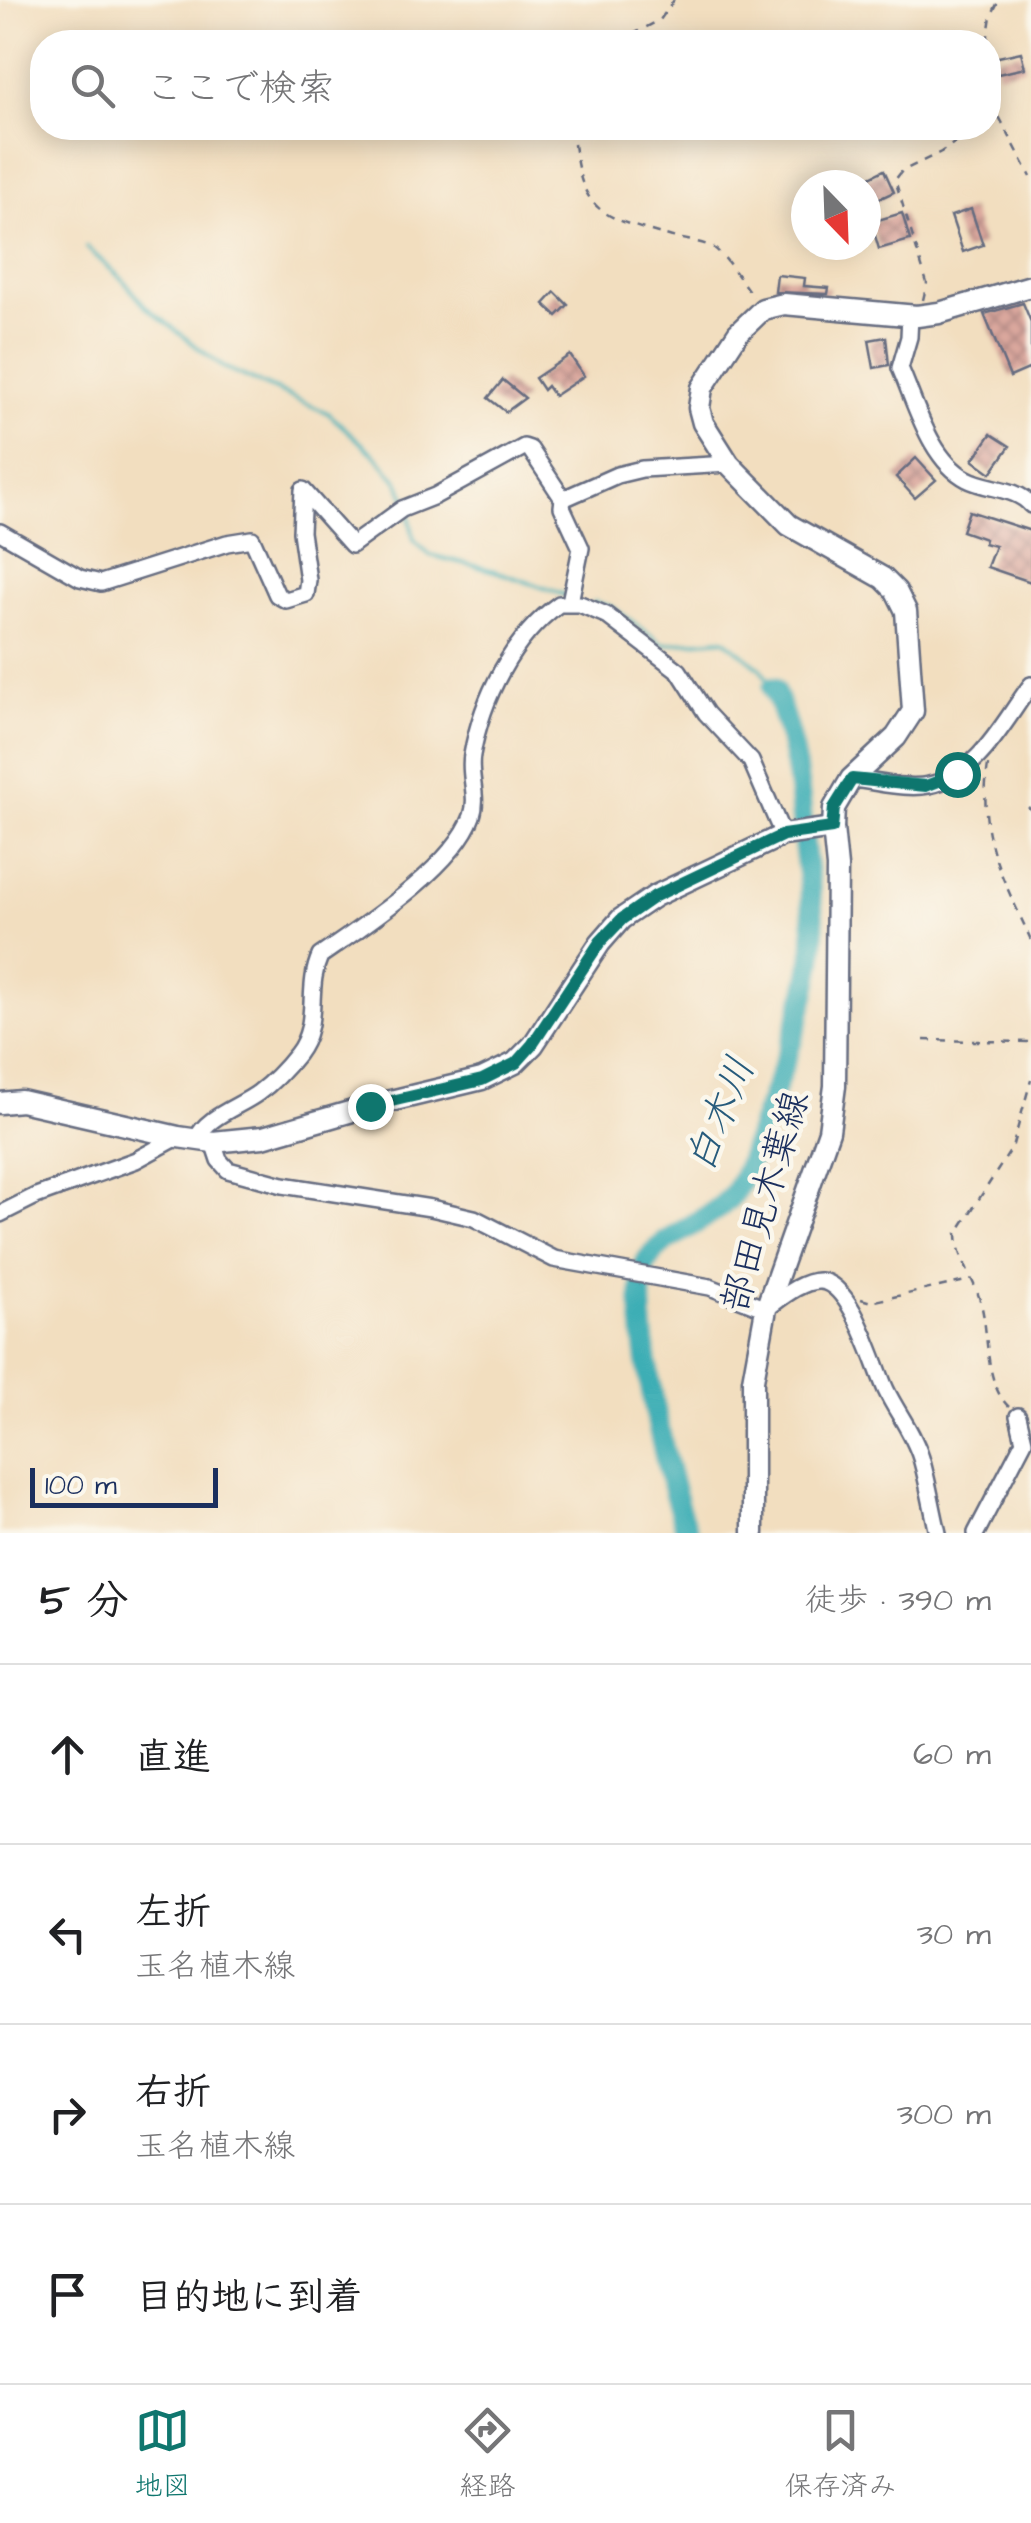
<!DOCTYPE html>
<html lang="ja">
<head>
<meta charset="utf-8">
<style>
	:root { --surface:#fff; --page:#f2f2f2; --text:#202124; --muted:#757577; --line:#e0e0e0; --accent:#0f766e }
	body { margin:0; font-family:"Architects Daughter","Klee One",sans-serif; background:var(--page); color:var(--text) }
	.compass { position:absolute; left:791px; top:170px; width:90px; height:90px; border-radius:50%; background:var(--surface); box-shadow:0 5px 25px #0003; rotate:157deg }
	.scale { position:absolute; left:30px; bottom:25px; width:188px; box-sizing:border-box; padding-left:10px; border:5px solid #1b2f5e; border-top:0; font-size:28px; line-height:35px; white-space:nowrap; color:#1b2f5e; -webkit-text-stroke:8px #fbf7ec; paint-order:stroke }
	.stop { position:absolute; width:30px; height:30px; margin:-22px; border:8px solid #0f766e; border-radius:50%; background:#fff }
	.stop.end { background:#0f766e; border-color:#fff; box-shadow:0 2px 10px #0008 }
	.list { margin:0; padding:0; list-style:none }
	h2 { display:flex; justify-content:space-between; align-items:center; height:130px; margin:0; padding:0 40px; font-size:42px }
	h2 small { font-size:32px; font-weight:400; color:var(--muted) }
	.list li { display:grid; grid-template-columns:65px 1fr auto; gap:30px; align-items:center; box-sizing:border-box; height:180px; padding:0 40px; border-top:2px solid var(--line) }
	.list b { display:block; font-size:38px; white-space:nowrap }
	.list p { margin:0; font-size:32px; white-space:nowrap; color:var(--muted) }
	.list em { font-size:32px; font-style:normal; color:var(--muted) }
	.icon { flex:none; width:55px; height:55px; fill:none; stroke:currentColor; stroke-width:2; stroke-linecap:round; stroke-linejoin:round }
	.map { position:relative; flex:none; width:1031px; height:1533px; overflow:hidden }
	.search { position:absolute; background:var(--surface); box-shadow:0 5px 25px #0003; left:30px; right:30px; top:30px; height:110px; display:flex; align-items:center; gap:25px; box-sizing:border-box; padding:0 35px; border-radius:40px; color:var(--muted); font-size:38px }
	.sheet { height:850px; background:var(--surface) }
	nav { display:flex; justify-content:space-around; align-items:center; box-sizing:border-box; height:140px; border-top:2px solid var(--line); background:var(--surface); font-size:28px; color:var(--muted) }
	nav a { display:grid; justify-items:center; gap:5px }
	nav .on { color:var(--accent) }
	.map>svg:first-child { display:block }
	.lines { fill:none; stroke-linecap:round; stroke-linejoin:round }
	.stream { stroke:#3daeb5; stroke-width:4 }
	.river { stroke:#3daeb5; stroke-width:22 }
	.building { fill:url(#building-cross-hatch) }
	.minor-casing { stroke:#666c80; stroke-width:20 }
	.secondary-casing { stroke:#666c80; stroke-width:25 }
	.path { stroke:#666c80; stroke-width:2.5; stroke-dasharray:8 8; stroke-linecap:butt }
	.minor { stroke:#fff; stroke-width:15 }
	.secondary { stroke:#fff; stroke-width:20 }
	.route { stroke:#0f766e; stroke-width:12 }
	.labels { text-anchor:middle; stroke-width:9; stroke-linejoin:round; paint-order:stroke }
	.street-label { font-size:38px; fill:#1b2f5e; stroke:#fbf7ec }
	.water-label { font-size:40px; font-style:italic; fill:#275b7c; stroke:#fbf7ec }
</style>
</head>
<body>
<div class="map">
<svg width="1031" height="1533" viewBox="0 0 1031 1533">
	<defs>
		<pattern id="building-cross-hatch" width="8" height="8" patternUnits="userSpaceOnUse" patternTransform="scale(2.5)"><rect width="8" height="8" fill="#daa79d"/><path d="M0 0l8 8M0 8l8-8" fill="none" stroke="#b08883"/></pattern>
	</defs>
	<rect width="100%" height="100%" fill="#fbf7ec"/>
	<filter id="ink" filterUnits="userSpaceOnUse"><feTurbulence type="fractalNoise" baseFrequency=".01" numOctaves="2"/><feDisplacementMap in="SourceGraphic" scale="20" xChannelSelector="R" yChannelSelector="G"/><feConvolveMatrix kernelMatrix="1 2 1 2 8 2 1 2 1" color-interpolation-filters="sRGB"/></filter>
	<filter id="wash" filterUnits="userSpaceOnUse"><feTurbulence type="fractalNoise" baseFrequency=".0048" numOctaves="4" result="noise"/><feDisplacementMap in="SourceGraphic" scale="40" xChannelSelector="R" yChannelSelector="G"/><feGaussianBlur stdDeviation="2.25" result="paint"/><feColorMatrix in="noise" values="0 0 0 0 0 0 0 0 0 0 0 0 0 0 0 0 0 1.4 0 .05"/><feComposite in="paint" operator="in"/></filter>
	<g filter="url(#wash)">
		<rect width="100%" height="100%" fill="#f2debf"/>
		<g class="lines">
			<g class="stream">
				<polyline points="86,247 123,280 146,307 223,367 328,413 378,458 399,483 408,504"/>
				<polyline points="409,513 414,540 430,555 495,571 565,595"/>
				<polyline points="594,602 612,607 663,644 724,639 760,668 773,688"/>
			</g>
			<path class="river" d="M688 1533C666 1480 634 1328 643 1272 649 1238 711 1223 733 1194 748 1174 755 1141 764 1117 783 1069 815 984 814 934 813 896 804 859 802 821 799 775 791 730 773 688"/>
		</g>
		<g id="blocks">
			<g class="building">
				<polygon points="1021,52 1025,68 998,74 994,58"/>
				<polygon points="884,170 894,192 866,205 866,179"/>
				<polygon points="971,209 983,245 963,252 951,216"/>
				<polygon points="902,213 910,240 879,249 871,222"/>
				<polygon points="777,275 805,278 804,286 829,288 828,294 775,292"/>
				<polygon points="555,292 568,305 557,316 544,304"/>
				<polygon points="1023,303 1031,322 1031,368 1010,377 984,314"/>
				<polygon points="886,337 889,365 874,368 869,340"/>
				<polygon points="570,355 584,376 554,396 547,386 543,390 535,378"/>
				<polygon points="503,380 525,398 506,412 488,398"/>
				<polygon points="991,434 1010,446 991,473 973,460"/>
				<polygon points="916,458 936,480 915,498 896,477"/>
				<polygon points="969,511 1031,531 1031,582 987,567 995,546 984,543 985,539 962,531"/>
			</g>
		</g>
	</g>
	<g filter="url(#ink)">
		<use href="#blocks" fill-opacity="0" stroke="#666c80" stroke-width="2.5"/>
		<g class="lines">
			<g class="minor-casing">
				<g id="minor">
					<path d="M910 315 909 337 900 368C916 404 930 460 967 479 988 490 1016 487 1031 505"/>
					<polyline points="563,499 562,507 581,548 570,602"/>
					<polyline points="0,532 80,578 101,583 227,543 252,539 277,595 286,600 306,594 308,580 301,532 303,490 352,545 402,509 435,496 524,447 530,449 563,499 617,475 642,469 729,464"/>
					<path d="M851 779C875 781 906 790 929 785 979 775 1003 722 1031 685"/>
					<path d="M196 1140C205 1117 239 1107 258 1093 273 1082 286 1068 297 1054 321 1023 305 989 320 956 363 926 454 867 472 816 479 796 468 775 472 755 482 698 512 638 559 604H580L606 615 679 671 706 713 751 761 783 835"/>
					<path d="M213 1142 219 1160 228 1170 283 1185 431 1208 474 1218 554 1259 710 1287 766 1309C780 1299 802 1280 820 1281 852 1283 874 1364 886 1390 897 1413 913 1432 921 1458 928 1482 932 1508 938 1533"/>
					<polyline points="0,1214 36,1196 136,1160 178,1137"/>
					<polyline points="976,1533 1024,1441 1018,1416"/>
				</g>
			</g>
			<g class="secondary-casing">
				<g id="secondary">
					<polyline points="0,1103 21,1101 178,1137 213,1142 263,1137 370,1106 482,1079 515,1063 533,1045 600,943 621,919 655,896 783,835 833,828"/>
					<polyline points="753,1533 753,1380 766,1309 829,1131 835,1086 837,867 833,828 834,808 851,779 896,737 913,711 906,611 896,591 883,578 789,525 729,464 703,423 699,408 702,388 738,333 763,309 784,304 917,316 939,313 1031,286"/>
				</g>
			</g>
			<g class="path">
				<polyline points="618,42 660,20 674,0"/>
				<polyline points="987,42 991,16 999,0"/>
				<polyline points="988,87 995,109 1031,177"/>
				<path d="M572 128C581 208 591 215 669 236 682 240 702 241 714 248 726 256 744 285 753 297"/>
				<polyline points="923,300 927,283 895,180 902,171 941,152 976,128"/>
				<path d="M988 765C977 838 1003 877 1031 940"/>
				<polyline points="1028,807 1031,810"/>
				<polyline points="924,1040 1031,1042"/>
				<polyline points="861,1299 871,1302 970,1280"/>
				<path d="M1009 1407C985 1384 989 1339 982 1308 977 1282 957 1260 957 1233L1012 1148 1031 1080"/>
			</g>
			<use href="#minor" class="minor"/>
			<use href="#secondary" class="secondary"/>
		</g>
	</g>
	<g class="lines" filter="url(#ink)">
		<polyline class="route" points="370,1106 482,1080 516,1063 532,1045 600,942 622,919 655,896 783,835 832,828 834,808 852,779 926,786 957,774"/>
	</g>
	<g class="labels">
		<g class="street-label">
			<text transform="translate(764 1201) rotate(-74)" y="13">部田見木葉線</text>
		</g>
		<g class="water-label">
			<text transform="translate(719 1114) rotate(-68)" y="14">白木川</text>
		</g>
	</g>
</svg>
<svg class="compass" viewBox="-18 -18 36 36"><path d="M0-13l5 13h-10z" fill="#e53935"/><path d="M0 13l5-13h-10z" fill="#757577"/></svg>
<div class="scale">100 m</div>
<div class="stop" style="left:957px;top:774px"></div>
<div class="stop end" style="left:370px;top:1106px"></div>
<div class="search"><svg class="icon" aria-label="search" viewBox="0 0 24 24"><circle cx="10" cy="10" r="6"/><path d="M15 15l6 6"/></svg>ここで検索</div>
</div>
<section class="sheet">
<h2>5 分<small>徒歩 · 390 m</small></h2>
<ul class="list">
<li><svg class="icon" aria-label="ahead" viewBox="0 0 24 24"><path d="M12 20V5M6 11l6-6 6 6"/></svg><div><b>直進</b></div><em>60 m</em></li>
<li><svg class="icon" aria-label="left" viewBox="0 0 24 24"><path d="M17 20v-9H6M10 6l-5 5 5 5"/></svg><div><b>左折</b><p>玉名植木線</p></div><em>30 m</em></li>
<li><svg class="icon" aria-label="right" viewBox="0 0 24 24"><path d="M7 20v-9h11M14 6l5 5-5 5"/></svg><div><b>右折</b><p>玉名植木線</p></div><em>300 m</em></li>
<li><svg class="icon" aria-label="arrive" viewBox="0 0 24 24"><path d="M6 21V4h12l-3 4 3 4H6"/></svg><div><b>目的地に到着</b></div></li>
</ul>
</section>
<nav>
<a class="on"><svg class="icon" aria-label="map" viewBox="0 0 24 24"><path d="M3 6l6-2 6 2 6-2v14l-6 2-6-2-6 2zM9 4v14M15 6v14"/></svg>地図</a>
<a><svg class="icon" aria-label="directions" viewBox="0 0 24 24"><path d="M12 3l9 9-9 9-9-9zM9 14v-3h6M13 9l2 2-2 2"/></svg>経路</a>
<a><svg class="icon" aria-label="saved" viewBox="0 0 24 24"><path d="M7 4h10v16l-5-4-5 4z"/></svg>保存済み</a>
</nav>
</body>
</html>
